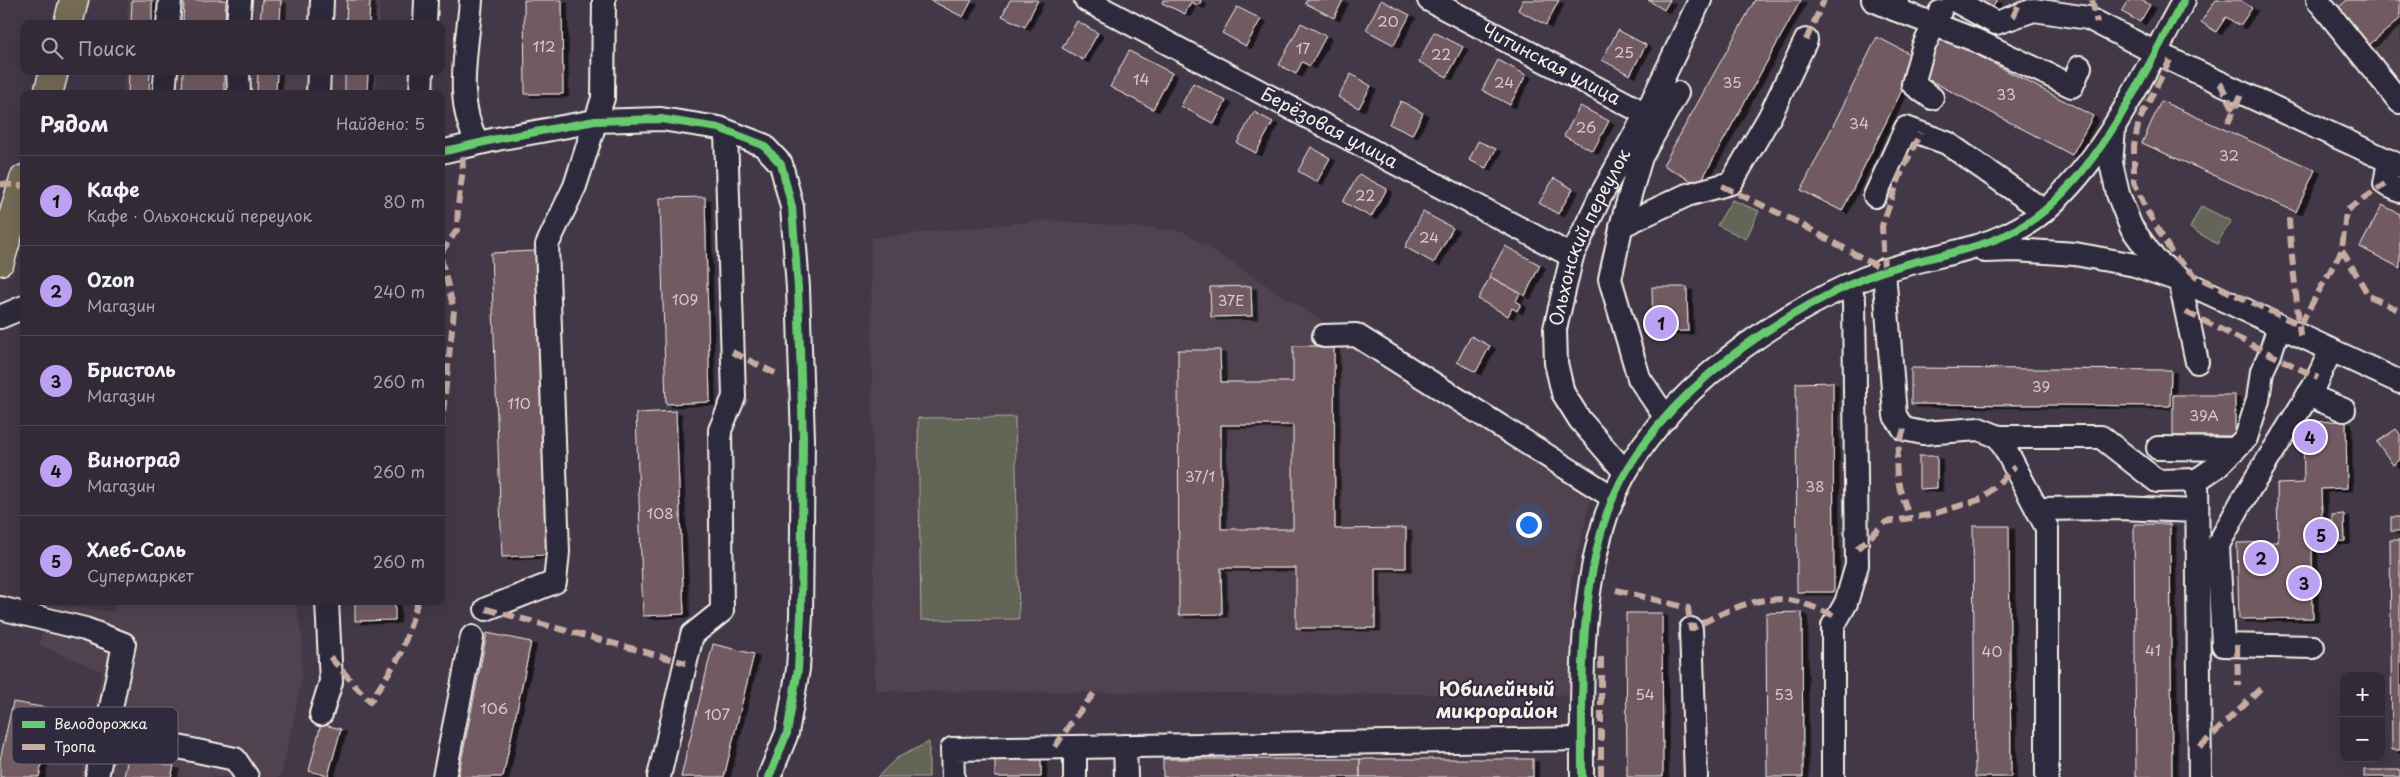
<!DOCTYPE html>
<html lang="ru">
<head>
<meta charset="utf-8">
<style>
	:root { --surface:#322a36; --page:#3a323e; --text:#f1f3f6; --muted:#a8a7ad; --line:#4d4651; --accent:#bca0f2 }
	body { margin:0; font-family:"Playpen Sans",sans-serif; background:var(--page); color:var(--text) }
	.controls { position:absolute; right:15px; bottom:15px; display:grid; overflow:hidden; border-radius:10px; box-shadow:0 5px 20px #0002 }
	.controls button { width:45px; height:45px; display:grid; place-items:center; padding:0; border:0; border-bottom:1px solid var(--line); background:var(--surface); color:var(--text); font:25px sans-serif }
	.you { position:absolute; left:1528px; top:524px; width:18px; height:18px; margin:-12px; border:4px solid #fff; border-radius:50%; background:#1a73e8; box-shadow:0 0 0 8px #1a73e833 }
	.badge { display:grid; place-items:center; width:32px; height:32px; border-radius:50%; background:var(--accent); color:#111; font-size:16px; font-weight:700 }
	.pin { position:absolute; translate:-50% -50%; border:2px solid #fff; box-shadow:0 1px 5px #0006 }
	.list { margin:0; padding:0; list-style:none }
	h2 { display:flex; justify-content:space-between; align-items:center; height:65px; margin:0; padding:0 20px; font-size:21px }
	h2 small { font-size:16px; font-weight:400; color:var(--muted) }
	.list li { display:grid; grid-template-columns:32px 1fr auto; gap:15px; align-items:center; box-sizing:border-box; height:90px; padding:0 20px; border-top:1px solid var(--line) }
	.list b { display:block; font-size:19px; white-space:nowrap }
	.list p { margin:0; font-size:16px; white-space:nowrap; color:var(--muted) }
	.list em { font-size:16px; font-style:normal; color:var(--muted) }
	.icon { flex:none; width:28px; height:28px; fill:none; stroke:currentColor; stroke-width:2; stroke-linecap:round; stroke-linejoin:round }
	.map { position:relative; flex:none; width:2400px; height:777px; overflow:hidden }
	.search { position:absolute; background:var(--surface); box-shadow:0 5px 20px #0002; left:20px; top:20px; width:425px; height:55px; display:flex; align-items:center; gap:12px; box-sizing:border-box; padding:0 18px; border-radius:10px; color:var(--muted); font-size:19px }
	.panel { position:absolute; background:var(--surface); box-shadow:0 5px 20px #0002; left:20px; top:90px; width:425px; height:515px; border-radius:10px }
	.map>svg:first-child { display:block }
	.built { fill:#514250 }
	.green { fill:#636557; stroke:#acaba0 }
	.building { fill:#725a62; stroke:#f4f1e8; fill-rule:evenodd; filter:url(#shadow) }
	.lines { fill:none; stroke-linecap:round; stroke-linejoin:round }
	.minor-casing { stroke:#f4f1e8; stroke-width:26 }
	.major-casing { stroke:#f4f1e8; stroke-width:31 }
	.minor { stroke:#2f2a3d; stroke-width:22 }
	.major { stroke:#746b55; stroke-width:28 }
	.quiet { stroke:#c7aca2; stroke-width:6; stroke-dasharray:12 6; stroke-linecap:butt }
	.cycleway-casing { stroke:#2f2a3d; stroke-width:11 }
	.cycleway { stroke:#67ca6e; stroke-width:8 }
	.labels { text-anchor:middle; stroke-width:4; stroke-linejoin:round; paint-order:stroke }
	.number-label { font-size:15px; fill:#d4cbc6 }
	.street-label { font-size:18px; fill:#f4f1e8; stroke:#2f2a3d }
	.neighbourhood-label { font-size:19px; font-weight:bold; fill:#f4f1e8; stroke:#2f2a3d }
	.key { fill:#2f2a3d; stroke:#6a6670; stroke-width:1 }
	.key-label { font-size:14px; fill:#f4f1e8 }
</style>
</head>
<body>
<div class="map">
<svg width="2400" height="777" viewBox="0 0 2400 777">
	<defs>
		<filter id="shadow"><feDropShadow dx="5.5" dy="3" stdDeviation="0" flood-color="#0009"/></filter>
	</defs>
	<rect width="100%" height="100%" fill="#433848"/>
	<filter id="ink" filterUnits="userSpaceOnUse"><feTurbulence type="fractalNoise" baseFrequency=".02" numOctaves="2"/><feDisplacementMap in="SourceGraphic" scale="10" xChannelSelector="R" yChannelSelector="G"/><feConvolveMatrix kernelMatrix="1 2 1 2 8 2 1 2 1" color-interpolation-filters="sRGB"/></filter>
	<g filter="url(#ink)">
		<g class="built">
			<polygon points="128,0 380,0 379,24 127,24"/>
			<polygon points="2332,0 2400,0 2400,87"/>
			<polygon points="124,71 377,71 375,94 123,94"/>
			<polygon points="1050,220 1182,231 1592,494 1571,580 1573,695 875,691 871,238"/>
			<polygon points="115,601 295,601 302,638 301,684 281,777 80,777 102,671 39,645 51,604 114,612"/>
		</g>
		<g class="green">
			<polygon points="1732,200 1759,211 1746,239 1717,225"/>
			<polygon points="2201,206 2231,221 2217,244 2190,228"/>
			<polygon points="1015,417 1019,619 921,620 918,418"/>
			<polygon points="929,742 929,777 877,777 897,758"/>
		</g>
		<g class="building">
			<polygon points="132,0 152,0 152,24 131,24"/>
			<polygon points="184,0 226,0 225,24 183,24"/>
			<polygon points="262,0 281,0 280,24 260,24"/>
			<polygon points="347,0 370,0 369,24 346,24"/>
			<polygon points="524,0 562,0 563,94 525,94"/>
			<polygon points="930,0 972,0 963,17"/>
			<polygon points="1010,0 1038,0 1025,27 1002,16"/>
			<polygon points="1163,0 1201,0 1199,6 1191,2 1185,14 1162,3"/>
			<polygon points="1307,0 1343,0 1334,18 1305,3"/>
			<polygon points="1381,0 1410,15 1394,45 1366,30"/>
			<polygon points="1523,0 1559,0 1546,25 1518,10"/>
			<polygon points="1648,0 1670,0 1664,10"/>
			<polygon points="1755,0 1801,0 1699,185 1663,165"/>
			<polygon points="1970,0 1997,0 1991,10"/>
			<polygon points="2129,0 2141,0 2150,5 2140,22 2122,12"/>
			<polygon points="2216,0 2240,0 2252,8 2240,26 2226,17 2216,32 2201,22"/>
			<polygon points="2347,0 2400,0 2400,19 2368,46 2338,8"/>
			<polygon points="1237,7 1261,19 1246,46 1222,33"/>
			<polygon points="1077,21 1098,33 1083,60 1062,48"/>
			<polygon points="1301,23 1326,36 1310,66 1302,62 1296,74 1279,65"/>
			<polygon points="1618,30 1646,45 1630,75 1602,60"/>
			<polygon points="1434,32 1463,47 1447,77 1419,62"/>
			<polygon points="1939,35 2093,116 2072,155 1918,74"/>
			<polygon points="1877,37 1918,58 1842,211 1801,190"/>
			<polygon points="1129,51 1172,73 1153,109 1110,87"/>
			<polygon points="1498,60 1526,75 1510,105 1482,90"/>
			<polygon points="129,71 150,71 149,94 128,94"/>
			<polygon points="183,71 224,71 224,94 182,94"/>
			<polygon points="258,71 277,71 276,94 257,94"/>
			<polygon points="345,71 368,71 367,94 345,94"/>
			<polygon points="1351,74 1371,86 1359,108 1338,97"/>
			<polygon points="1193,83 1226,101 1214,124 1181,106"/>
			<polygon points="1401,101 1423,113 1412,135 1389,124"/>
			<polygon points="2161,101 2315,170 2296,212 2142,143"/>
			<polygon points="1580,106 1609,121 1593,151 1564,136"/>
			<polygon points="1254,112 1273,122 1256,153 1237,143"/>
			<polygon points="1478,141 1496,149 1486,168 1469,160"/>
			<polygon points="1311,147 1330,158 1317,182 1298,171"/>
			<polygon points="1359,174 1387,189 1371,217 1343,202"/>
			<polygon points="1554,178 1573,189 1558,214 1539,203"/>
			<polygon points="705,197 710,402 666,404 660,198"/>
			<polygon points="2382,205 2400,214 2400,268 2360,247"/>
			<polygon points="1423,212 1453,228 1434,263 1405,247"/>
			<polygon points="1505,246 1540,265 1525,296 1489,276"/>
			<polygon points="536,251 547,555 502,557 491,253"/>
			<polygon points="1490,277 1520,293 1516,301 1521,304 1517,311 1512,308 1508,316 1478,299"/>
			<polygon points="1251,286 1252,316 1211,317 1210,287"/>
			<polygon points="1652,287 1687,287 1688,331 1653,332"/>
			<polygon points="1471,336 1490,346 1476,372 1457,362"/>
			<path d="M1293 346H1334L1335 529 1406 528V568H1375V628H1296V568H1221L1222 614 1179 615 1178 350H1220L1221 382H1293ZM1221 425H1293V529H1221Z"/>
			<polygon points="1911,368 2171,370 2170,406 1911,404"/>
			<polygon points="1833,382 1834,592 1797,592 1796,383"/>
			<rect x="2173" y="395" width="62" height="41"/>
			<polygon points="676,411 684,614 643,616 636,413"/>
			<polygon points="2346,421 2347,488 2321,489 2323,546 2312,546 2313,618 2239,619 2237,543 2278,542 2277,484 2304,483 2303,422"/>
			<polygon points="2396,429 2400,434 2400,460 2393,465 2377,442"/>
			<polygon points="1919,456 1937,456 1937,488 1919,489"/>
			<polygon points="2344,514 2345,541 2333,542 2332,515"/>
			<rect x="2391" y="517" width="9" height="14"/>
			<polygon points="2134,524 2170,524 2172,777 2136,777"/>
			<polygon points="1973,526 2009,526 2011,777 1975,777"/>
			<polygon points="2390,540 2400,540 2400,750 2392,750"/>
			<polygon points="355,601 395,601 395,620 355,621"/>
			<polygon points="1802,612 1803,777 1767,777 1766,613"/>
			<polygon points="1626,613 1662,613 1663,777 1627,777"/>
			<polygon points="487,633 531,642 503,777 458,777"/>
			<polygon points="713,644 754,654 724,777 681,777"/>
			<polygon points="13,702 53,709 39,777 0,777 0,760"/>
			<polygon points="321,724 341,729 328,776 309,771"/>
			<polygon points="128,757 174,766 171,777 124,777"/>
			<polygon points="1041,757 1041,777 995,777 995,758"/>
			<rect x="1163" y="759" width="197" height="18"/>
			<rect x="1360" y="759" width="173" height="18"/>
			<rect x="2364" y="770" width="36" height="7"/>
		</g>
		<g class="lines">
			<g class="minor-casing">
				<g id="minor">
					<path d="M471 0C468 46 453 101 478 143"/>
					<path id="s1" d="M1086 0 1572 256"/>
					<path id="s2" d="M1429 0 1646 114"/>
					<polyline points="1873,0 1894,9 1898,0"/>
					<polyline points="1954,0 1996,23 2034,10 2088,18 2154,52 2400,166"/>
					<polyline points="2318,0 2400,102"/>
					<polyline points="1894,9 1975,40 2072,86 2080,67"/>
					<polyline points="168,24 170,0"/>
					<polyline points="238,24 240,0"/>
					<polyline points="321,24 322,0"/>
					<polyline points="425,24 426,0"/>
					<polyline points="238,71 239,94"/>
					<polyline points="164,94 166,71"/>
					<polyline points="318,94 319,71"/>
					<polyline points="421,94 422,71"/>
					<polyline points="1932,98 1913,84 1923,48 1940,12"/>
					<polyline points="2114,129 2111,163 2118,194 2131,227 2155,260 2174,274"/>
					<polyline points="441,152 497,139 595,121 661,119 719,128 763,145 781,164 792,207 798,288 803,439 801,616 798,669 787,733 769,777"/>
					<polyline points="2389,161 2385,184 2400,191"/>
					<polyline points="1875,196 1906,128 1947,143 2044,211"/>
					<polyline points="1621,226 1687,195 1731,183 1770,116 1806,40"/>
					<polyline points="1985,251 2015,250 2075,254 2135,265 2187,283 2400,382"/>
					<polyline points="1884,270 1895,416 1904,429 1923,433 1979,429 1999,437 2047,528 2047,777"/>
					<polyline points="2179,277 2197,362"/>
					<polyline points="0,317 24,307"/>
					<polyline points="1324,336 1356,335 1614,498"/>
					<polyline points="2308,395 2344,410"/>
					<polyline points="1666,418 1639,378 1610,279 1623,219 1641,157 1677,93"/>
					<polyline points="1999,437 2101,437 2157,481 2197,480 2200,777"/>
					<polyline points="2158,448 2235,449"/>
					<path id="s3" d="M1625 472 1580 420 1563 393 1556 363 1555 329 1572 256 1600 197 1646 114 1700 0"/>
					<polyline points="2197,480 2216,467 2246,438 2258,400 2262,371 2270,354 2279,326"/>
					<polyline points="2037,509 2119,508 2197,511"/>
					<polyline points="0,608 85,629 124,644 97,777"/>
					<polyline points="486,609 555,582 558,552 547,245 575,186 603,98 604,0"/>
					<polyline points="1691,629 1696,777"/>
					<polyline points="2313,647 2223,645 2218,545 2242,501 2314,386 2331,350"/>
					<polyline points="321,714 331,682 327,601"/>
					<polyline points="107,732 235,759 247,777"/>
					<polyline points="1125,746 1126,777"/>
					<polyline points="1075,747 1075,777"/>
					<polyline points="444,777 472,637"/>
					<polyline points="659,777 692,635 722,611 720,430 734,397 726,131"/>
					<polyline points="953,777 952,749 1582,739"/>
					<path d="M1582 777C1582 693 1579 608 1603 526 1635 412 1766 318 1870 276 1929 252 1995 254 2045 210 2109 154 2143 73 2184 0"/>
					<polyline points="1833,777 1833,626 1846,603 1857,565 1854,300 1848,285"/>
				</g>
			</g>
			<g class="major-casing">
				<g id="major">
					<polyline points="68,24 74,0"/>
					<polyline points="48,94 54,71"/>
					<polyline points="0,261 24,179"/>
				</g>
			</g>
			<use href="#minor" class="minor"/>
			<use href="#major" class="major"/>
			<g class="quiet">
				<polyline points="2092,0 2097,23"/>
				<polyline points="2013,17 2021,0"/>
				<polyline points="1806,40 1824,0"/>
				<polyline points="2170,60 2139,121 2134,146 2134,182 2147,211 2173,255 2197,277 2300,325 2342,250 2346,211 2385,184"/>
				<polyline points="2220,83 2234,110"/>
				<polyline points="2228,123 2242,93"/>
				<polyline points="0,184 22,186"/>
				<polyline points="1722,186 1795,221 1884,270"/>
				<path d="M2289 218C2291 258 2297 296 2300 336"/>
				<polyline points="2342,250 2369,296 2400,311"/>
				<polyline points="441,253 457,230 458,205 463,170 462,147"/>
				<polyline points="441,258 454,310 441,432"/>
				<polyline points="1884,270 1882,226 1900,176 1920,133"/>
				<polyline points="2186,312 2318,378"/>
				<polyline points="732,352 779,375"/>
				<path d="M1904 429C1891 469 1896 479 1910 518"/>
				<polyline points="1857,549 1886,522 1929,515 1982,499 2015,467"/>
				<path d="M1616 590 1688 608 1691 629C1721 613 1759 593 1794 601 1809 604 1824 612 1838 617"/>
				<polyline points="486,609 686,663"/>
				<polyline points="2237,645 2238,686"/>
				<polyline points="330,657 370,702 401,654 418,601"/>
				<polyline points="1055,747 1073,720 1095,692"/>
				<polyline points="2200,747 2263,686"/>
				<polyline points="1601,777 1601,653"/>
			</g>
			<g class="cycleway-casing">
				<g id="cycleway">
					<polyline points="441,152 497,139 595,121 661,119 719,128 763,145 781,164 792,207 798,288 803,439 801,616 798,669 787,733 769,777"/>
					<path d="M1582 777C1582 693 1579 608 1603 526 1635 412 1766 318 1870 276 1929 252 1995 254 2045 210 2109 154 2143 73 2184 0"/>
				</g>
			</g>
			<use href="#cycleway" class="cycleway"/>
		</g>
	</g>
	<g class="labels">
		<g class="number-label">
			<text x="1388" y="27">20</text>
			<text x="544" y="52">112</text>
			<text x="1303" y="54">17</text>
			<text x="1624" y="58">25</text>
			<text x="1441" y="60">22</text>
			<text x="1141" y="85">14</text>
			<text x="1504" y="88">24</text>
			<text x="1732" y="88">35</text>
			<text x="2006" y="100">33</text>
			<text x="1859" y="129">34</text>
			<text x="1586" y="133">26</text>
			<text x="2229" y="161">32</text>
			<text x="1365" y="201">22</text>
			<text x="1429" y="243">24</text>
			<text x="685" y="305">109</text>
			<text x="1231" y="306">37Е</text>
			<text x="2041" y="392">39</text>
			<text x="519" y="409">110</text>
			<text x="2204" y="421">39А</text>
			<text x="1200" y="482">37/1</text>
			<text x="1815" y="492">38</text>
			<text x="660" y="519">108</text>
			<text x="2153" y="656">41</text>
			<text x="1992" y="657">40</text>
			<text x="1645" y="700">54</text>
			<text x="1784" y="700">53</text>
			<text x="494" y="714">106</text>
			<text x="717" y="720">107</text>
		</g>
		<g class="street-label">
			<text dy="6" stroke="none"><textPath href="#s2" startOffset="138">Читинская улица</textPath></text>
			<text dy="6" stroke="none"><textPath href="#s1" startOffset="275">Берёзовая улица</textPath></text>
			<text dy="6" stroke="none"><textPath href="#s3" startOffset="264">Ольхонский переулок</textPath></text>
		</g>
		<g class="neighbourhood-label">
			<text x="1497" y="696">Юбилейный<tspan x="1497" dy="22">микрорайон</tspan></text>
		</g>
	</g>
	<rect x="12" y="707" width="166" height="57" rx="8" class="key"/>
	<rect x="22" y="721" width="23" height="7" fill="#67ca6e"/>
	<rect x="22" y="744" width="23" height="6" fill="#c7aca2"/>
	<g class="key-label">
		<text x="54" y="729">Велодорожка</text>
		<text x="54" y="752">Тропа</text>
	</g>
</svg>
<div class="controls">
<button>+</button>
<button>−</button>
</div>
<div class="you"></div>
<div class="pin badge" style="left:1661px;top:323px">1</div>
<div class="pin badge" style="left:2261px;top:558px">2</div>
<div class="pin badge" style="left:2304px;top:583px">3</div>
<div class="pin badge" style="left:2310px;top:437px">4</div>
<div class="pin badge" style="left:2321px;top:535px">5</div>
<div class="search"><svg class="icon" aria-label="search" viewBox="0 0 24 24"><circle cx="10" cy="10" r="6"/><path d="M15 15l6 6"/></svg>Поиск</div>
<section class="panel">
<h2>Рядом<small>Найдено: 5</small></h2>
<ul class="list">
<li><span class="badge">1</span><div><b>Кафе</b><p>Кафе · Ольхонский переулок</p></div><em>80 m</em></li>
<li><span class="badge">2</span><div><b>Ozon</b><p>Магазин</p></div><em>240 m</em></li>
<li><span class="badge">3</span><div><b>Бристоль</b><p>Магазин</p></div><em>260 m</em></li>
<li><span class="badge">4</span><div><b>Виноград</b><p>Магазин</p></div><em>260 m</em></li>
<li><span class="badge">5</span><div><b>Хлеб-Соль</b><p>Супермаркет</p></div><em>260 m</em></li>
</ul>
</section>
</div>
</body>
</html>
